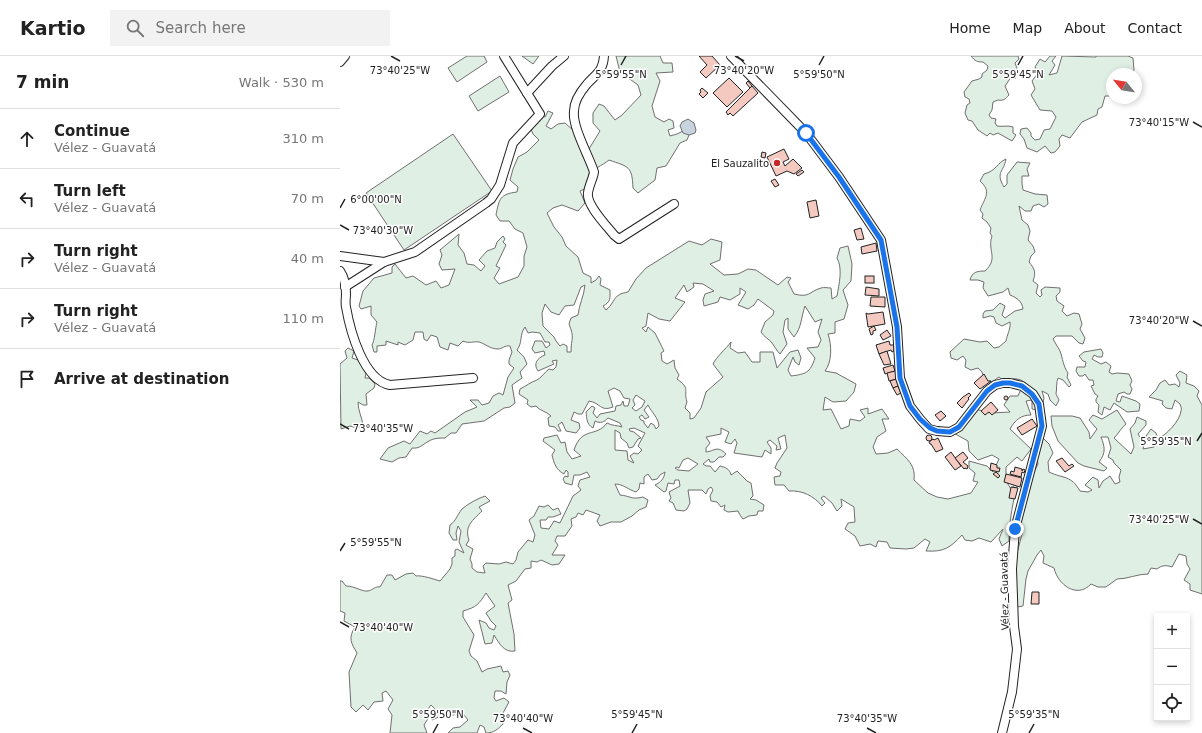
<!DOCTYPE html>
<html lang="en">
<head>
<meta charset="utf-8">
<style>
	:root { --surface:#fff; --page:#f2f2f2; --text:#222; --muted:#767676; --line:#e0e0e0 }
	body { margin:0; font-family:"DejaVu Sans",sans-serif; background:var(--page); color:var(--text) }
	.controls { position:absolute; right:12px; bottom:12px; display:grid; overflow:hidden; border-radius:0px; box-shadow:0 2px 6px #0003 }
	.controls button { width:36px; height:36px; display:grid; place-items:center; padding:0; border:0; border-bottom:1px solid var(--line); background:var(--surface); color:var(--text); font:20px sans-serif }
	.compass { position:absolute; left:766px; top:12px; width:36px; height:36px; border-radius:50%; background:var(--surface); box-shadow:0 2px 6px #0003; rotate:300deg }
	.stop { position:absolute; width:12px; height:12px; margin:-9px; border:3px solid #1a73e8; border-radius:50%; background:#fff }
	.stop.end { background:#1a73e8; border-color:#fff; box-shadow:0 1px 4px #0008 }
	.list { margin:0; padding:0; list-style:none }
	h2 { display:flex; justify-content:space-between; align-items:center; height:52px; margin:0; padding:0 16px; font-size:17px }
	h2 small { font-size:13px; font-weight:400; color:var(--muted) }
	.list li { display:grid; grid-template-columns:26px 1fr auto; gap:12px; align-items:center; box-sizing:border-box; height:60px; padding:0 16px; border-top:1px solid var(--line) }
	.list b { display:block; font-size:15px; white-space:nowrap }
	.list p { margin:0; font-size:13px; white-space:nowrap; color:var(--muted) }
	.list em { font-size:13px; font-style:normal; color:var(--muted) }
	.icon { flex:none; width:22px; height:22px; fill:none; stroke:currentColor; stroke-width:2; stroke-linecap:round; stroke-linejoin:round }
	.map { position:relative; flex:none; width:862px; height:677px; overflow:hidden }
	header { display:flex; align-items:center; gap:24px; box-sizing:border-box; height:56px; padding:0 20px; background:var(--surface); border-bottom:1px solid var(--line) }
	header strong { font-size:19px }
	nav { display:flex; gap:22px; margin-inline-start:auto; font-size:14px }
	.search { width:280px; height:36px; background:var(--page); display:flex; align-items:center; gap:10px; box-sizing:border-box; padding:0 14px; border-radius:0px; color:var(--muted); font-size:15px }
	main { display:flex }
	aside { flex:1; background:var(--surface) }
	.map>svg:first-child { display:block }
	.green { fill:#e0efe3; stroke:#6f6f6f; fill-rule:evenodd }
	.water { fill:#c7d3dd; stroke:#6f6f6f }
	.building { fill:#f3c9c0; stroke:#222 }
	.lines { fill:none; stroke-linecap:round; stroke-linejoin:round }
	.minor-casing { stroke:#222; stroke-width:10 }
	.minor { stroke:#fff; stroke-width:8 }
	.route { stroke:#1a73e8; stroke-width:5 }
	.ticks { fill:none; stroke:#222; stroke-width:1.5 }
	.poi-dot { fill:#c62828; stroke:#fff; stroke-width:1.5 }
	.labels { text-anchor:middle; stroke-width:3; stroke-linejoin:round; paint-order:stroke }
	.poi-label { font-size:10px; fill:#222; stroke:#fff; text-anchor:end }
	.street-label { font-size:10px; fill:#222; stroke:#fff }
	.ticks-label { font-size:10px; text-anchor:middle; fill:#222; stroke:#fff; stroke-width:3; stroke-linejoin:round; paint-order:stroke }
</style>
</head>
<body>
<header>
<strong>Kartio</strong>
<div class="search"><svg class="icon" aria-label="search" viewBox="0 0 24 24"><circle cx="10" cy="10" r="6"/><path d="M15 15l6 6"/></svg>Search here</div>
<nav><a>Home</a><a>Map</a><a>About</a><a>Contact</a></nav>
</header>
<main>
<aside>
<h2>7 min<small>Walk · 530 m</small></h2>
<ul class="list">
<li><svg class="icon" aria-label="ahead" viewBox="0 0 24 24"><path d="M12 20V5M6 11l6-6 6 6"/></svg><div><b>Continue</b><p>Vélez - Guavatá</p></div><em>310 m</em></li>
<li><svg class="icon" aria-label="left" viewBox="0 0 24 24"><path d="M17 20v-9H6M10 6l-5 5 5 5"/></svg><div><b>Turn left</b><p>Vélez - Guavatá</p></div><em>70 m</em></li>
<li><svg class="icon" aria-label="right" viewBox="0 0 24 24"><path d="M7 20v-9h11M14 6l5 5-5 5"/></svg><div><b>Turn right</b><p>Vélez - Guavatá</p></div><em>40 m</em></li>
<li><svg class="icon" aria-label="right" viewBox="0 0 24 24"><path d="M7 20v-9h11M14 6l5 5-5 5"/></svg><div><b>Turn right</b><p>Vélez - Guavatá</p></div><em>110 m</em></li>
<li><svg class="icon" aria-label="arrive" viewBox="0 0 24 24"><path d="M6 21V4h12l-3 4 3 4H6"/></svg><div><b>Arrive at destination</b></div></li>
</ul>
</aside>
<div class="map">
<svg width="862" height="677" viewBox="0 0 862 677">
	<rect width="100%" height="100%" fill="#fff"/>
	<g class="green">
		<polygon points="127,0 144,0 147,6 117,26 108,12"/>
		<polygon points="182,0 199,0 193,8"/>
		<path d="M276 0H320L323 7H332L333 16 316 17 320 25 312 50 315 61 324 66 329 63 333 65 334 72 328 74 330 80 337 78 343 75 349 79 347 84 340 87 326 110 317 112 315 124 298 137 293 132C292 110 289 111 269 104 262 110 253 112 248 120L253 124 249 131 240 135 245 147 238 155 222 149 213 152 207 157 214 171 222 181 226 190 238 201 243 217 251 221V227L256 224 259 220 261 223 260 229 270 234C270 242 271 246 263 250L266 254C272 250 274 241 279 239 281 237 285 237 288 236L296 223 306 212 349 185 362 189 371 183 382 186 380 204 370 208 384 219 398 218 408 213 416 214 438 229 447 221 451 222 448 226 454 238C470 242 468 236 481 232 484 231 488 232 491 232L492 243 497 240C499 228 503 213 497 202L500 192 508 190 512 208 511 225 503 234 508 249 504 263 495 266V277L488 278C492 290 492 306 485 315L496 317 516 328 514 336 506 345 493 346 485 341 483 354 491 353 501 373 509 370 510 363 520 365 525 361 520 354 528 352V358L542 353 549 363H542L546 375 537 381 533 391 536 398 548 397 557 393C567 403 576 409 574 424L588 437 597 441 608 443 631 437 638 426 633 425 635 417 629 412V405L647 410 653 416 659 403 652 399 638 404 629 395 628 385 610 375 635 353 651 357 670 356 664 349 670 340H678L681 333 689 331C682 322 675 321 664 325L659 321 652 326 645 325 642 316 638 312 631 314 625 311 626 304 623 300 617 304 611 302 610 296 624 283 640 286 647 285 654 292 659 291 666 285C667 279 671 272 670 266L662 270 656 267 654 261 650 260 643 262V258L645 255 653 254 660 247 665 250 662 259 665 262 675 255 683 253C682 245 677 242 670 239L668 232 663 236 648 240 643 232 644 226 638 224H630C632 216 637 215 645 215 659 202 647 195 652 180L650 177 651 172 647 166 642 162 643 158 640 154C645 141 652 136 640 125L644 118C656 115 657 107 666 103 664 116 655 116 664 131L667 128V119L677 106 690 107 687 113 689 120H682V128L683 134 695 138 707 139 708 148 704 151 699 148 693 150 691 155H685L679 150 682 164 688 169 690 175 688 184 693 190 695 196 691 200 689 206C695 213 696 217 693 225L698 229 696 237 700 241 702 239 701 234 705 231 720 232V236L716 240 717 245 724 250 722 255 727 260 734 257 739 258 742 268 740 273 745 282 743 288 739 287 732 280H716L713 283C715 287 718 291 720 295 723 303 723 310 728 317L727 321 731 329 729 331 723 324 718 322C716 326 717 333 716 338L719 344 716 350 710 344 708 338 702 335 704 342 701 355 692 353V344L686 345 691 359C681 359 675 364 670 373L691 393 682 405 677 401 666 411V425L671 433 679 424C673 444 669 465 669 485L662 490 659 483 663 473 651 486 639 482 632 485 625 484 622 479C610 492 604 496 586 495L590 486 585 483 574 492 566 493 550 492 547 486 538 485 536 491 530 488 520 490 515 480 505 473 508 467 515 466 514 451 501 443 502 450 497 455 492 447 484 440 481 442 485 447 482 450C474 440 462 434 449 435L444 429H435L434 421 440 420 441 416 435 412 437 407 447 392 445 379 438 382 441 393 436 394 437 390 430 384 427 386 431 392V398L425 394 422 401 394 397 397 387 395 383 391 388 385 386 389 376 381 372V378L366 381 370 387 366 392V396C375 395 377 389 386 398L383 401H379L374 406H370L369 403 363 408 366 410H370L375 416 380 410C385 411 390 413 391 419L397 415 407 425 411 427 413 440 410 443 416 444 424 449 423 455H418L417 459 409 460 403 463 400 459 398 455 388 456 384 454 385 449 381 451 377 446 371 445 370 440 373 434 371 431 368 433 366 438 362 434H348L350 447 347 453 344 455 336 454 333 447 329 445 331 442 329 436 340 430 339 424H335L334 428 328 427 326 435 324 436 315 429C321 426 324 423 325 416L320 419 317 423 312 424 308 418 304 421V428L300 427 299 433 296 436C289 434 283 428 275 428L280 439C291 440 291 444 303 441L308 444 306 451 299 454 292 460 281 466H271L260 470 257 465 260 459 246 454 243 459 238 457 236 461 231 463 232 470 225 480H217L215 485 218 489 212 499H225L219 508 212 509 201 504 197 506 191 505V512L185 513 176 525 168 529 172 544 168 547 174 578 175 595C164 597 159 587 154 579L152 587 145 588 139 564 146 567 149 572 154 574 156 570 151 565 146 557 155 550 146 537C139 548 137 551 123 555V561L134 579 129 595 131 600 137 605 142 616 147 613 161 610 163 616 168 615 170 619 167 626 166 638 161 635H155L154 642 156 645 164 642 169 646 163 657V668C158 673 154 677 146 677L144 671 140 669 137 677H108L113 672 120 671 128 664 120 654 114 659 105 658 92 664 95 653 91 649 88 653 89 661 84 669 87 677H50L52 659 48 653 53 644 46 635 42 637 43 645 34 646 28 654 23 649 16 656 11 651 9 616 17 597C11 587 8 582 15 571L4 565 5 557 0 555V525H2L6 530C15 530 22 536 28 535 33 534 35 530 40 531L47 519H52L55 524 66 518 73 517 76 520C82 519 93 523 100 525L110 513 112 508V502L115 500V494L117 493 124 497 119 486 121 475 118 470 116 477 117 484H113L109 477 110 469C116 465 117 459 122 453 129 447 137 443 145 440L150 445 139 451 142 455C133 464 124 470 129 484L126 489 133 493 130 503 132 508V512L137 516 145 517 143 510 146 507 159 508 166 506 173 508 176 504 178 496 188 484 193 486 195 479 189 464 194 460 199 450 204 451 208 449 213 454 218 452 221 458 213 461H208L206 464H200L201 472 209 473 214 465 220 467 233 440 241 434 238 430 240 424 250 421 247 416 240 419H234L232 429 225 427 223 423 225 420 228 421V416L226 414 224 418C216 414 214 407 212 399L215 394 203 385 204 382 217 379 221 387 225 386 227 396 232 403 241 400 234 394C242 370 256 382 267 367 272 370 277 369 282 371L280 367 268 362C264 366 261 368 255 365L253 372C246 368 247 362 246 356L252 350 255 352 253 357 257 362 260 358 275 355 276 350 281 349 283 345 284 350H288L290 343 284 342 280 335 274 332 268 335 273 351C260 356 261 347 249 345L242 358H238L234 356 231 364 239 367 240 372 236 377 226 375 222 366 218 369 221 375H218L215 371 209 370 208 362 211 360C206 355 200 355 196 350L191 351 187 348 188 344 179 338 180 333C186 330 191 326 197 324 201 322 205 316 209 313L213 314 216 311 217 304 212 305 214 308 198 315C193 308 197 302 205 299L204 295 195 297 192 293 195 285H202L206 292 210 289 209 286H205L200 277 192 276 188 277 185 271C179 279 183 286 177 294L184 301 187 308 180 316 182 322 172 329 175 347 170 351 164 352 144 365 122 368 116 377H111L105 382C100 382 94 382 89 385 83 388 80 393 72 392L66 401 59 402 52 406 40 403 48 392 64 385 70 388 80 375 87 378 91 375 95 377 125 356 137 351 130 344H138L142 349 149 347 153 340 159 337 163 339 168 321 174 312 169 308V304L172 296 170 290C165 289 162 293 158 293 150 293 146 288 139 286 134 285 129 288 123 285L118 290 110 287 108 294 100 291 97 281 91 279 87 285 84 283 83 276H75L73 284 65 289 58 286V289L46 285V289L37 290V296H34L32 289C35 284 35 273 37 266L31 259V250L21 253 19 250 23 235 34 222 52 217V211L55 208 66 222 73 220 86 229 96 225 101 232 109 229 115 213 102 214 99 208 102 199 100 194 119 178 118 189 124 197 127 208 134 209 141 215 145 210 139 204 147 195 155 192 157 186 163 180 165 183 163 186 166 189 156 210 160 212 154 222 159 228 178 221 184 210V200L187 191 183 177 175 173 169 165H160L156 159C159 143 160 138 177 136L178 131 170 124 173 113 178 101 187 96 199 84 193 78 191 73 198 57 205 61 208 55 213 57 206 70 211 73 218 68 225 67 234 75 247 96 260 75 253 67V57L259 48 264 50 275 64 282 59 301 39 298 29 280 16ZM353 227 363 228 374 235 365 238 363 244 364 250 378 246 380 241 390 244 400 238V232L406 236 398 249 408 253 414 249 418 243 434 255 433 259 425 266 421 276C424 281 429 283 432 287 435 291 437 295 440 298L447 288 443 276 445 264 448 262V273L454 281C462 271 461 261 465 250L475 266 482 263 478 276 481 284 478 291 467 292 475 302C470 317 466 318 451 320L448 314 453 301 455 306 459 309 461 302 458 294 450 296 437 312 433 296H420V306H412L405 296 398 297 390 292 391 286C385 294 377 300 373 308L383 321 366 336 361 352 354 362 350 363V357L345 352 347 346C343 333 351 333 337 323L339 319 335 312 334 304 327 308 322 305 321 297 324 295 315 277 308 271 306 276 302 272 306 270 308 257 319 263 330 265 345 246 335 242 344 229 347 236 354 231ZM245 229C244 240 239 249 238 259L231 262 229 268C235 283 231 281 231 296H227V290L223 288 220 290 216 285 214 281 203 270 202 257 205 248 211 256 219 259 225 250 234 249 241 231ZM296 339 305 345 302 351 296 355 292 352 295 349 293 344ZM308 349C312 357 318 361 319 370L316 373 314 369 311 367 308 372 304 367V365L301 364 299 361 302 359 305 363 309 361 304 354ZM294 372 305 377 298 390 302 394 298 398 294 397 290 400 294 407 288 404 287 395 275 394V374L280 377 281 382 287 387 289 392 293 391 298 383 301 382 294 376 290 375 289 373ZM348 402 358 408 349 415 338 414 335 412 337 411 339 412 343 404Z"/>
		<path d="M631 0H678L679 3 675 7 678 15 675 23 672 20 665 30 669 39C665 43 664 45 658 44L653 46 652 54 649 59 651 62 656 63 655 67 657 70C662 71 668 69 673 71V77L676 79 672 85 658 77 653 79 650 77 647 80 638 74 632 65 628 64 625 57 627 49 630 47 629 43 625 41 624 36 632 25 639 23 642 21V18L647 14 648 10 643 6C637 6 635 5 631 0Z"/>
		<polygon points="710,0 716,0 712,5 715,9 709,19 717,17 722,0 756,1 756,0 788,0 793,2 794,14 792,18 772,18 772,40 765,40 762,51 758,53 757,59 742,66 730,82 722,79 719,83 720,90 715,96 711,97 705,90 697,96 687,92 684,83 680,78 681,73 687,72 691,77 691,80 695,84 700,83 704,74 710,73 716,61 712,55 700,54 691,39 695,33 692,25 698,17 695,11 700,3 705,6"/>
		<polygon points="160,20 169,36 138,55 129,40"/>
		<polygon points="113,78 152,135 64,194 26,137"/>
		<path d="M8 292 14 295 12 302 21 305 26 317 25 322H29L35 328 34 332 26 338 27 349H23L18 346C18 355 22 361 23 369L17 372 10 370 1 373 0 308 7 302 5 295Z"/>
		<polygon points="761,293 763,297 762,301 758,301 754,299 752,303 761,308 766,306 771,310 769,316 772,318 777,317 789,318 792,325 790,329 792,333 790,338 787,338 784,336 778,338 776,345 780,346 782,340 796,345 800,348 799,355 787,356 774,347 770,354 764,351 762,359 758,356 759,349 756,346 756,343 758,340 755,338 751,330 754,329 753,324 749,324 745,318 743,320 739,320 736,315 737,311 745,311 746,306 743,305 739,300 744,296"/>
		<path d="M840 315 847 319 846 327 854 330 859 335 857 340 862 349V538L850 534V528L844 524 850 513 847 508 846 500 839 498 832 511C826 509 822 509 817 513L811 512 808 518C797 518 788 523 777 523L766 531H758L751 528C737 543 718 529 714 512L703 507 704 500 701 494 697 499 688 515 686 523 683 550 671 552 674 509 683 474 680 462 693 418 698 408 696 396 702 381 709 388 713 397 708 406 709 416C724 423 731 419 740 435L748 436 752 434 745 429 753 421 758 424 759 432 763 425 770 420 775 428 780 426 779 421 781 414 774 407 773 404 768 401 771 392 768 381H761C765 391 766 397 759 406L767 412 764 415 744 410 738 407 718 385 712 370 711 360H732L740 362 749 376 750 383 757 373 749 364 753 359 762 363 777 354 786 368C781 372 779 377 774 382L791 398 794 391 790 373 795 367 797 361 806 365V369L798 378 802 384 805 385 803 393 814 391 813 384 806 380 811 373 816 377 818 383C826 379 840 365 841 355 842 353 841 351 840 348L835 344 832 353 826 352 822 348 823 345 809 341 816 334 820 327 825 324 829 329 835 328 839 331 840 327 836 319Z"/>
	</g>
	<polygon class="water" points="348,63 354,67 356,74 355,77 349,79 343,77 340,70 342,66"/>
	<g class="building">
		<polygon points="359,0 372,0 380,9 366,22 360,16 367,9"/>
		<polygon points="389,22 403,36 387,51 373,37"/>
		<polygon points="408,25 412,30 410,32 406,27"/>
		<polygon points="412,30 418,37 393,60 390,57 388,59 386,56"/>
		<polygon points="362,32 368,37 363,42 359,38 361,36 360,34"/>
		<polygon points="444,93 449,103 443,106 445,110 453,103 462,112 454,118 447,115 436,120 427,101"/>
		<polygon points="422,96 426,97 425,102 421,101"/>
		<polygon points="462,114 464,116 458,120 456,118"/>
		<polygon points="435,123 439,129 435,131 431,125"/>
		<polygon points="476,144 479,160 470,162 467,146"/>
		<polygon points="521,172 524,183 517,184 514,174"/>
		<polygon points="536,187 537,195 522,198 521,191"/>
		<rect x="525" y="220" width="9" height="7"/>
		<polygon points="526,231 539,233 539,240 525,239"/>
		<polygon points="531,241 545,241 545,251 530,250"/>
		<polygon points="543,256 545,268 528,271 526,257 528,258"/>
		<polygon points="534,270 536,274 533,275 533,278 531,279 529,273"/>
		<polygon points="547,274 551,280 543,284 540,279"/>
		<polygon points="549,285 550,289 554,289 554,295 552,296 551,294 539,298 536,289"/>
		<polygon points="547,295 551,308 544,309 539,298"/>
		<polygon points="553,309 555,315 545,318 543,312"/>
		<polygon points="555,315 557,323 549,325 547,317"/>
		<polygon points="644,318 648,325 651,325 640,333 634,327"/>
		<polygon points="556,323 559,330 553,332 550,325"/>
		<polygon points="558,330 561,337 557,339 553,332"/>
		<polygon points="629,337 631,339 628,342 629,343 622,352 617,347 623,341"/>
		<circle cx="666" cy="342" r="2"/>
		<polygon points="651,346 658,354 652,359 649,356 645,359 641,355"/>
		<polygon points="601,355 606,360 600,365 595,359"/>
		<polygon points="692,363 697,370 682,379 677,372"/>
		<circle cx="589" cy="382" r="3"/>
		<polygon points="598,382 603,393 596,396 591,388 590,388 589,386 593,383 594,384"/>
		<polygon points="611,396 621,410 615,414 605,401"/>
		<polygon points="623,396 628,402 623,406 628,410 627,413 625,412 624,413 615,402"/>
		<polygon points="722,402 729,410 732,408 734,410 725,416 716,405"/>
		<polygon points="651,407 657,409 657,412 660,412 659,416 650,414"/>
		<polygon points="675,411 682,413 682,415 683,413 685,414 684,417 682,416 681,421 670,418 671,415 674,416"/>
		<polygon points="656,416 660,420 658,422 653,418"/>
		<polygon points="666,418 682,422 680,431 664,426"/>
		<polygon points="671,431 678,432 675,443 669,442"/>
		<polygon points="692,536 699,536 699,548 691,548"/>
	</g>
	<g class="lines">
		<g class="minor-casing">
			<g id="minor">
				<path d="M264 0C263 15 257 17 247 28 241 35 234 45 234 55 232 71 249 100 254 116 253 123 249 129 248 137 246 149 267 170 274 179L279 183 334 148"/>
				<polyline points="391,0 466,77 499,121 541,184 557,271 560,322 570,350 580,363 589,373 597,375 610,376 619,371 647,335 655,329 663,327 670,327 682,330 693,338 699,348 702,370 675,473 672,513 674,570 677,593 672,636 662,677"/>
				<polyline points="0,6 5,0"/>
				<polyline points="187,37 212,10 224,0"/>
				<polyline points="0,200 44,206"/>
				<path d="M0 215C4 221 6 231 6 238 6 242 5 247 6 251 10 274 23 324 50 329L133 322"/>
				<polyline points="5,231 44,206 75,196 146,147 151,143 160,129 173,87 200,58 164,0"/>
			</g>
		</g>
		<use href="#minor" class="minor"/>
	</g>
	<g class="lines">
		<polyline class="route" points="466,77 499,121 541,184 557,271 560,322 570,350 580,363 590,372 597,375 610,376 619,371 647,335 655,329 663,327 670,327 682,330 692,338 699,348 702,370 675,473"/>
	</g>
	<path class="ticks" d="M51 0 60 5M395 0 404 5M281 9 286 0M479 9 484 0M678 9 683 0M853 66 862 71M0 152 5 143M0 169 9 174M853 265 862 270M0 368 9 373M857 385 862 377M853 463 862 468M0 495 5 487M0 566 9 571M183 672 192 677M527 672 536 677M93 677 98 668M292 677 297 668M689 677 694 668"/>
	<circle class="poi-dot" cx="437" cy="107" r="4"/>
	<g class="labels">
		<g class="poi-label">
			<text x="429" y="111">El Sauzalito</text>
		</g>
		<g class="street-label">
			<text transform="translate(664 535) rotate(-91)" y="4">Vélez - Guavatá</text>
		</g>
	</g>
	<g class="ticks-label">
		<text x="60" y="18">73°40'25"W</text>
		<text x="404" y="18">73°40'20"W</text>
		<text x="281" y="22">5°59'55"N</text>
		<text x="479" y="22">5°59'50"N</text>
		<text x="678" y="22">5°59'45"N</text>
		<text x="819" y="70">73°40'15"W</text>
		<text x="36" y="147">6°00'00"N</text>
		<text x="43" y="178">73°40'30"W</text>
		<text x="819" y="268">73°40'20"W</text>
		<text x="43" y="376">73°40'35"W</text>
		<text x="826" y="389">5°59'35"N</text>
		<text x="819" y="467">73°40'25"W</text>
		<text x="36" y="490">5°59'55"N</text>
		<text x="43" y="575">73°40'40"W</text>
		<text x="98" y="662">5°59'50"N</text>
		<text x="297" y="662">5°59'45"N</text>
		<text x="694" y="662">5°59'35"N</text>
		<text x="183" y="666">73°40'40"W</text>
		<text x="527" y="666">73°40'35"W</text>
	</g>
</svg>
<div class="controls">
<button>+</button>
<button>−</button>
<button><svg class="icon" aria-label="locate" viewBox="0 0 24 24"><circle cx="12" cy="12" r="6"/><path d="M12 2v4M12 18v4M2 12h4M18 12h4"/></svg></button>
</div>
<svg class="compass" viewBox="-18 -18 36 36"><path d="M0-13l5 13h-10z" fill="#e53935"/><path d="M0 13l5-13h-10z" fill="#767676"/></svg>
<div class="stop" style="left:466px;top:77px"></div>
<div class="stop end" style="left:675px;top:473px"></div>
</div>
</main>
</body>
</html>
